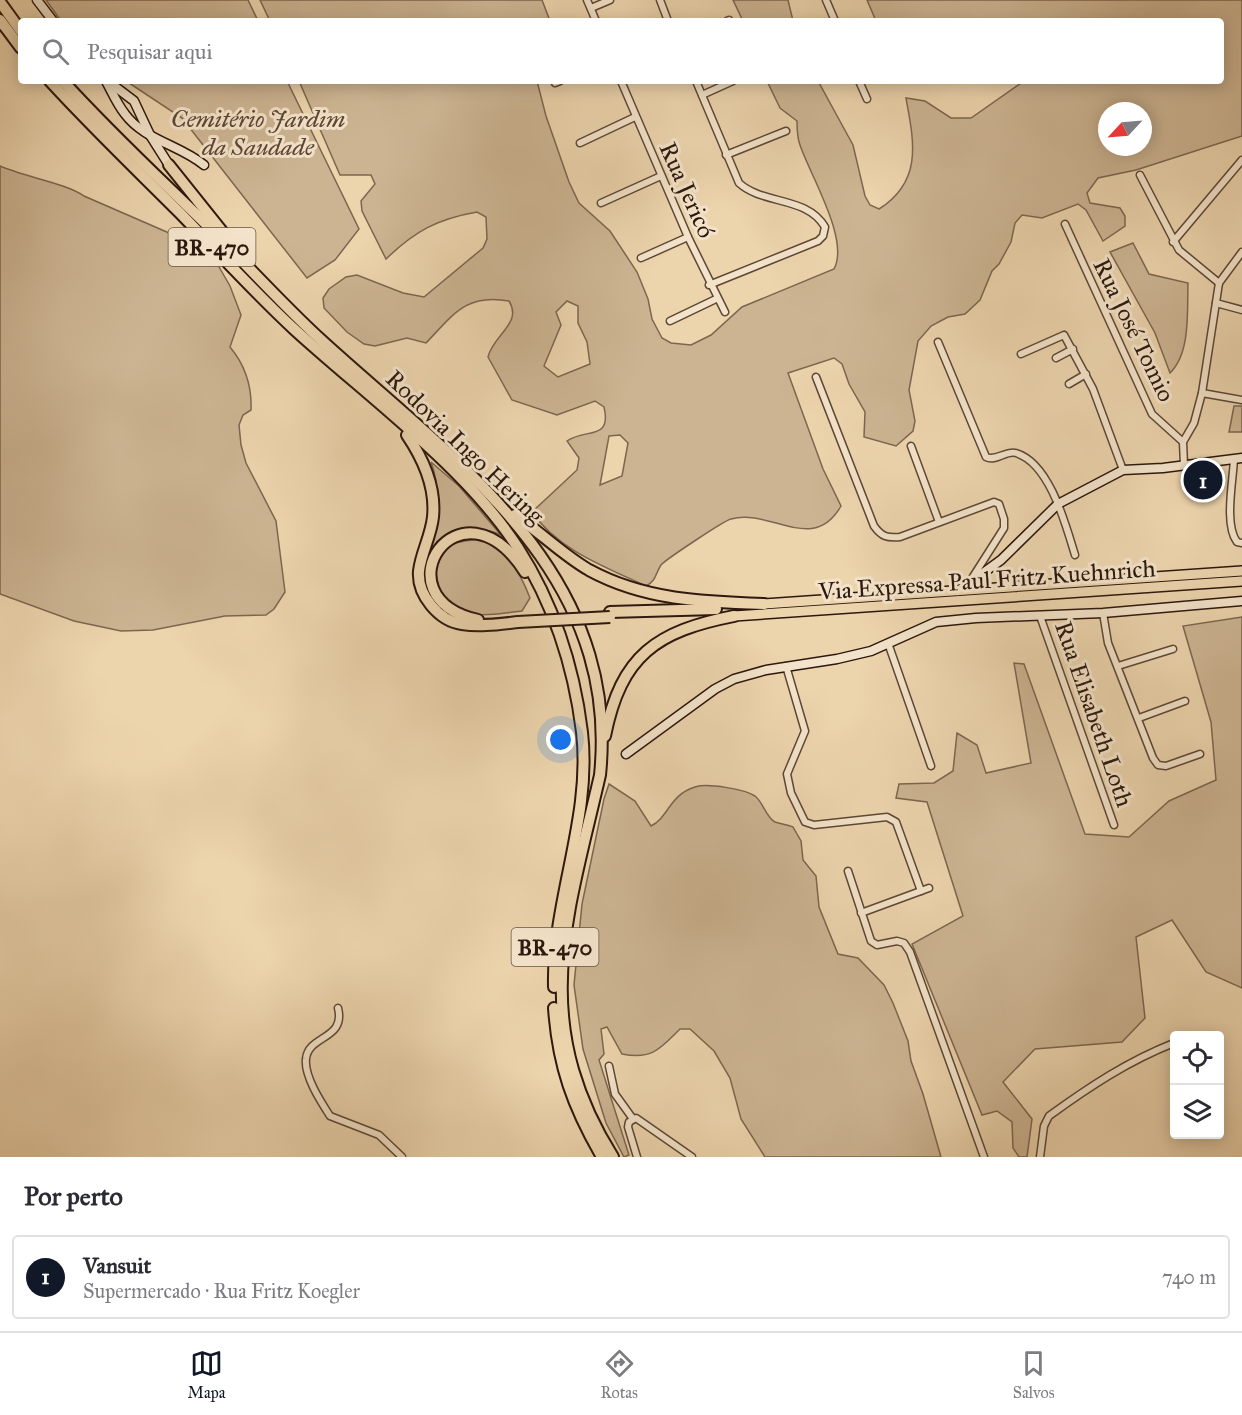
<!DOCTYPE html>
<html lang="pt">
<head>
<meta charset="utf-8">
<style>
	:root { --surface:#fff; --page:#f2f2f3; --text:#2b2b33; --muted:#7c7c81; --line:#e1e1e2; --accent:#111827 }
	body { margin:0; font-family:"IM FELL Great Primer",serif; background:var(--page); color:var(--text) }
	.controls { position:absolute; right:18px; bottom:18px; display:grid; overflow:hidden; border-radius:6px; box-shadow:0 3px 15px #0003 }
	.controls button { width:54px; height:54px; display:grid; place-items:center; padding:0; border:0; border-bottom:2px solid var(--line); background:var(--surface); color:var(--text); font:30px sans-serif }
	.compass { position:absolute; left:1098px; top:102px; width:54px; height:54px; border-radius:50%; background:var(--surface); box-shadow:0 3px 15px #0003; rotate:244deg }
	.you { position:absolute; left:561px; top:740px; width:21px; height:21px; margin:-15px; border:4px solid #fff; border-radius:50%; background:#1a73e8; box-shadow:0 0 0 9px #1a73e833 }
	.badge { display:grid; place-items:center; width:39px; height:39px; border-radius:50%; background:var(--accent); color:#fff; font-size:20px; font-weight:700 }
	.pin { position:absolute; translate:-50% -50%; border:3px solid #fff; box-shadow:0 2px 6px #0006 }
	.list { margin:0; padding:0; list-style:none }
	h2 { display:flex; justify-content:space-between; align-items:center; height:78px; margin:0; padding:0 24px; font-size:26px }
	h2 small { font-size:20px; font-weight:400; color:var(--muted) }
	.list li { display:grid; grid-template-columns:39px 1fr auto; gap:18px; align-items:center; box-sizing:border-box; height:84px; margin:0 12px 12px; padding:0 12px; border:2px solid var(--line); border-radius:6px }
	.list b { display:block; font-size:22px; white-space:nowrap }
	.list p { margin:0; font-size:20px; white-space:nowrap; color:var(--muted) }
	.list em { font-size:20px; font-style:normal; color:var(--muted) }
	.icon { flex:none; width:33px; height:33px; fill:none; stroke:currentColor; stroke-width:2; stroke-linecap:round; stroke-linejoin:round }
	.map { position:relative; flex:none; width:1242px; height:1157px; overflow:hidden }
	.search { position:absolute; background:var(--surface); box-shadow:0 3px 15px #0003; left:18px; right:18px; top:18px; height:66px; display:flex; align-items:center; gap:15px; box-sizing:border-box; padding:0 21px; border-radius:6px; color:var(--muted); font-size:22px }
	.sheet { height:174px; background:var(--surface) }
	nav { display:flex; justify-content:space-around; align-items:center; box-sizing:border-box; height:84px; border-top:2px solid var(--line); background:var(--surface); font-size:16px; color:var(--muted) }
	nav a { display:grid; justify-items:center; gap:3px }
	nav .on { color:var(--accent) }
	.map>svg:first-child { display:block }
	.green { fill:#ccb492; stroke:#7c6650; stroke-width:1.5; fill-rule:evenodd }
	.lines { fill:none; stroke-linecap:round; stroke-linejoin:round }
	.street-casing { stroke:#5d4735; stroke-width:9 }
	.secondary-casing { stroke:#2d180d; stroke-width:11 }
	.primary-casing { stroke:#2d180d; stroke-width:12 }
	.highway-casing { stroke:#2d180d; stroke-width:14 }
	.street { stroke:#f3e3ca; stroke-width:6 }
	.secondary { stroke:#f3e3ca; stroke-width:8 }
	.primary { stroke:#ecd4ad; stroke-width:9 }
	.highway { stroke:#ecd4ad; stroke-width:10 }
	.highway-bridge-casing { stroke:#2d180d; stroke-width:14; stroke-linecap:butt }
	.highway-bridge { stroke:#ecd4ad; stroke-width:10 }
	.labels { text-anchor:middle; stroke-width:6; stroke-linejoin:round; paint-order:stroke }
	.shield { fill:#f3e3ca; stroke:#685546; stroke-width:1.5 }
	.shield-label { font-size:22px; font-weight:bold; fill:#2d180d }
	.park-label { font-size:24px; font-style:italic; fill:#5d4735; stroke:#f3e3ca }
	.street-label { font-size:24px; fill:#2d180d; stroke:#f3e3ca }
</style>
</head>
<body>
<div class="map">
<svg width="1242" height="1157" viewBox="0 0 1242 1157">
	<rect width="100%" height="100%" fill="#ecd4ad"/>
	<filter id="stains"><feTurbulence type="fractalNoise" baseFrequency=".00333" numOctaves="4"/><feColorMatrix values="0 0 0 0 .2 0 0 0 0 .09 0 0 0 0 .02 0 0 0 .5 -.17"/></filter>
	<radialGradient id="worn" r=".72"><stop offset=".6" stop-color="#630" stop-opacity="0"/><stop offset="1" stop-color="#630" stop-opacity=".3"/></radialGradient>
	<g class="green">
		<polygon points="46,0 248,0 258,21 61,21"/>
		<polygon points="260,0 542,0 550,21 270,21"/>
		<polygon points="733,0 788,0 793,21 743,21"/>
		<path d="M867 0H1242V136L1136 170 1098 178 1087 193 1090 203 1120 208 1125 216V226L1103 241 1086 210 1078 204 1042 218 1022 215 1015 223 1011 242 999 264 992 271 980 300 965 314 948 317 931 326 918 341 909 390 915 421 913 431 896 446 864 437 865 412 849 384 842 364 834 358 788 373 823 469 841 506C813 555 771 508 731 519 725 520 665 560 661 565 655 574 657 580 646 586 605 567 558 550 532 512L577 470 579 458 567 441C585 428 612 441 604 407L595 401 557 415 512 400 488 357C493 335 523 323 509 301 466 293 453 315 426 343L407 338 375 346 364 344 347 332 324 308 323 298 329 289 346 277 357 275 403 293 424 297 483 248 487 239 486 217 477 212C437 219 415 231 386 259L362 211 361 201 375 184 371 175H340L299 81H537L546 116 569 182 579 203 610 231 637 272 648 299 652 319 662 338 671 343 691 345 711 335 742 307 834 269C850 240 810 175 800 145 797 137 797 129 797 121L780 108 767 81H818L853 145 865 196 870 205 879 209C923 181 914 142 906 98L925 101 951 118H971L1024 81H1221V21H876ZM1107 111H1143V147H1107ZM567 301 578 306V323L587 342 590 364 558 377 544 366 561 325 556 312ZM620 435 628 443 622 476 600 485 609 436Z"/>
		<polygon points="126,81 287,81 359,229 335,260 307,278 182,118"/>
		<path d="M0 166C24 177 66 183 84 196L199 246 215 260 230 286 241 315 230 347C245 365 252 386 251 410L243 415 239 425 241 445 246 463 276 521 285 592 274 609 266 615 225 616 153 630 121 631 74 621 0 594Z"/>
		<path d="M1133 243 1149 274 1188 283C1187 310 1191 353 1170 373L1155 333 1110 252Z"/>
		<polygon points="1234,406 1242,406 1242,432 1229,432"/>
		<path d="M431 462 459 486 501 535C471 520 424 536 426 576 427 593 443 607 455 617 399 595 434 551 437 512 438 496 437 478 431 462Z"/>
		<path d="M478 539C506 547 520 572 530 598L522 611C502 613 471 620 452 607 436 595 429 561 446 548 455 541 467 541 478 539Z"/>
		<polygon points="1242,617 1242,988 1206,972 1172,920 1136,937 1145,1018 1122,1042 1035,1049 1003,1082 1032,1119 1027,1157 1019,1157 1013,1148 1012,1122 997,1111 982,1115 912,944 963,916 927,802 896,798 899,784 934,783 953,771 957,733 977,745 986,773 1031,763 1014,663 1024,664 1085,834 1129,837 1169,801 1216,780 1211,722 1183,626"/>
		<path d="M609 784 635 801 651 826C669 817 669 795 695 787 708 783 744 789 755 796 763 802 766 817 775 822 781 824 788 825 793 827L801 841 803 860 816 876 819 907 838 954 858 958 884 985 893 1003 908 1041 911 1061 923 1094 941 1157H765L741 1119 730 1078 714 1051 690 1029H680C660 1049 652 1060 622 1054L607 1027 601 1029 604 1054 599 1060 629 1155 624 1157 606 1123 583 1049 574 985 582 904 604 799Z"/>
	</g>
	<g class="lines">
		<g class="street-casing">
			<g id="street">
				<polyline points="587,0 596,21"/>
				<polyline points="660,0 668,21"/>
				<polyline points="826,0 835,21"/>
				<polyline points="591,8 610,0"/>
				<polyline points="727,21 729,20"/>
				<polyline points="621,81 688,237 725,312"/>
				<path d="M696 81 739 183C763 205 807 196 825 227L823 236 818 241 709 285"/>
				<polyline points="859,81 867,99"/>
				<polyline points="555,83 560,81"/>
				<polyline points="702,95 733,81"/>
				<polyline points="580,143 635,117"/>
				<polyline points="726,155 786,131"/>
				<polyline points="1140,175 1179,250 1219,283"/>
				<polyline points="601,203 661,176"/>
				<polyline points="1065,224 1152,414 1183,442"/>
				<polyline points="1173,242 1242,160"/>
				<polyline points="641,258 688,237"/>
				<polyline points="1216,303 1242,310"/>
				<polyline points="670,321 716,299"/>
				<path d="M938 342 986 457C996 462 1006 450 1016 453 1050 463 1066 526 1075 555"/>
				<polyline points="1021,354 1064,335 1093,389 1123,470"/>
				<polyline points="1056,358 1073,349"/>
				<path d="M816 377 874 526C882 537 887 538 900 537L994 502 999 504 1004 519V528L969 583"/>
				<polyline points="1069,384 1086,374"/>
				<polyline points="1202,393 1242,400"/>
				<polyline points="911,446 939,522"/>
				<path d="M1234 459C1233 481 1224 525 1237 542L1242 543"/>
				<polyline points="1184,465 1183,442 1194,423 1202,393 1219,283 1242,252"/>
				<polyline points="1103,613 1108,643 1153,758 1158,765 1166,766 1200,754"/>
				<polyline points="1040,616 1114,825"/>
				<polyline points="888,643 931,766"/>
				<polyline points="786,666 805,731 787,774 791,793 805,822 814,825 887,817 896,822 921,891"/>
				<polyline points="1118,666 1173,649"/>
				<polyline points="1139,718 1185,701"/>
				<polyline points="848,871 871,941 877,945 897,941 904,943 910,952 984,1157"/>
				<polyline points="861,913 929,888"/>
				<path d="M338 1008C346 1040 308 1035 306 1059 304 1076 321 1102 330 1116L379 1135 402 1157"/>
				<polyline points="609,1066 615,1094 633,1119"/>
				<polyline points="637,1157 628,1127 629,1122 636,1118 692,1157"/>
				<path d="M1040 1157 1044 1126 1049 1116C1089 1087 1128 1061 1174 1043"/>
			</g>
		</g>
		<g class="secondary-casing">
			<g id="secondary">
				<polyline points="37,0 53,21"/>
				<path d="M106 81C112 92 117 104 125 114 144 140 180 145 204 165"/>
				<polyline points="109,82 134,101 150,135 169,165"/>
				<polyline points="958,591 1001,560 1058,504 1123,470 1163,468 1242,458"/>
				<polyline points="626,754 715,689 734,679 766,670 837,659 871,651 936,622 976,618 1103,613 1242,601"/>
			</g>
		</g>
		<g class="primary-casing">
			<g id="primary">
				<polyline points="764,604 1242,571"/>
				<polyline points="734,616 1242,581"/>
			</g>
		</g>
		<g class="highway-casing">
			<g id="highway">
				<polyline points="0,2 21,31"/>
				<polyline points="0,20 21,48"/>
				<path d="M50 81C92 127 136 169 180 213 218 252 254 292 294 329 366 395 466 467 518 548 553 603 574 667 582 732 592 819 552 900 554 987"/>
				<path d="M63 81C109 132 159 178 208 226 245 263 281 303 320 339 452 460 621 570 600 775 567 919 528 1021 613 1157"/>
				<polyline points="169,165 229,240"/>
				<path d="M407 435C424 460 436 487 433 517 431 536 421 553 419 571 417 595 439 621 462 624 480 627 500 624 518 622"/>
				<path d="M515 515C540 532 563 555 589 570 644 600 703 602 764 604"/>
				<polyline points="610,612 716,609"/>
				<path d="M478 620C376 597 460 471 525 572"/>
				<path d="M605 736C621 655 657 631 734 616"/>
				<path d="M554 1008C558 1066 573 1107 602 1157"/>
			</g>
		</g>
		<use href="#street" class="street"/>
		<use href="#secondary" class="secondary"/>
		<use href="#primary" class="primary"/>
		<use href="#highway" class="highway"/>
		<g class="highway-bridge-casing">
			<polyline id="highway-bridge" points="518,622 610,617"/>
		</g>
		<use href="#highway-bridge" class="highway-bridge"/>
	</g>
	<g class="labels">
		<g class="shield">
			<rect x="168.5" y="228" width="87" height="38" rx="4.5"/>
			<rect x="511.5" y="928" width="87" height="38" rx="4.5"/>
		</g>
		<g class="shield-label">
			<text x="212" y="255">BR-470</text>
			<text x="555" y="955">BR-470</text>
		</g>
		<g class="park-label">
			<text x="258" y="127">Cemitério Jardim<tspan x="258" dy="28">da Saudade</tspan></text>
		</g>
		<g class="street-label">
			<text transform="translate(687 190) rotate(66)" y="8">Rua Jericó</text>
			<text transform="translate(1134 330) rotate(64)" y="8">Rua José Tomio</text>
			<text transform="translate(465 447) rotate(44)" y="8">Rodovia Ingo Hering</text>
			<text transform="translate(987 580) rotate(-4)" y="8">Via Expressa Paul Fritz Kuehnrich</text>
			<text transform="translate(1094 714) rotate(71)" y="8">Rua Elisabeth Loth</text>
		</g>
	</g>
	<rect width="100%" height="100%" filter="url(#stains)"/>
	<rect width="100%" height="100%" fill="url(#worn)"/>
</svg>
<div class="controls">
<button><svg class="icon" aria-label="locate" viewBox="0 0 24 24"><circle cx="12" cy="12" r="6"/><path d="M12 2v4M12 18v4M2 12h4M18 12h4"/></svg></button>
<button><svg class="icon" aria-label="layers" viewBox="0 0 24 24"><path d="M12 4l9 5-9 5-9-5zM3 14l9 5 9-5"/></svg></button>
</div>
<svg class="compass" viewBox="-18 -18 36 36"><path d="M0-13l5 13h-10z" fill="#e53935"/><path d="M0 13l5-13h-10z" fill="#7c7c81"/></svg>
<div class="you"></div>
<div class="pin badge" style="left:1203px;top:480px">1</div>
<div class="search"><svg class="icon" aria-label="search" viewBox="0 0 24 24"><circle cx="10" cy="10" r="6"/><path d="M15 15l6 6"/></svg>Pesquisar aqui</div>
</div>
<section class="sheet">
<h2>Por perto<small></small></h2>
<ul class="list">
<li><span class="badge">1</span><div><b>Vansuit</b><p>Supermercado · Rua Fritz Koegler</p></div><em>740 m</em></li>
</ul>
</section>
<nav>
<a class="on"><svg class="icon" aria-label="map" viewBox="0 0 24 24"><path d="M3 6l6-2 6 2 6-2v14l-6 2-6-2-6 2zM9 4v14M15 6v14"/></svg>Mapa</a>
<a><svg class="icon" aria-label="directions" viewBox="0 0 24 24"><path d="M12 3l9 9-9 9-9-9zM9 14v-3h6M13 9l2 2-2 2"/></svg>Rotas</a>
<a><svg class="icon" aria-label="saved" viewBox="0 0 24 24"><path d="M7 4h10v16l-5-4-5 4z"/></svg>Salvos</a>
</nav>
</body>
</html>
